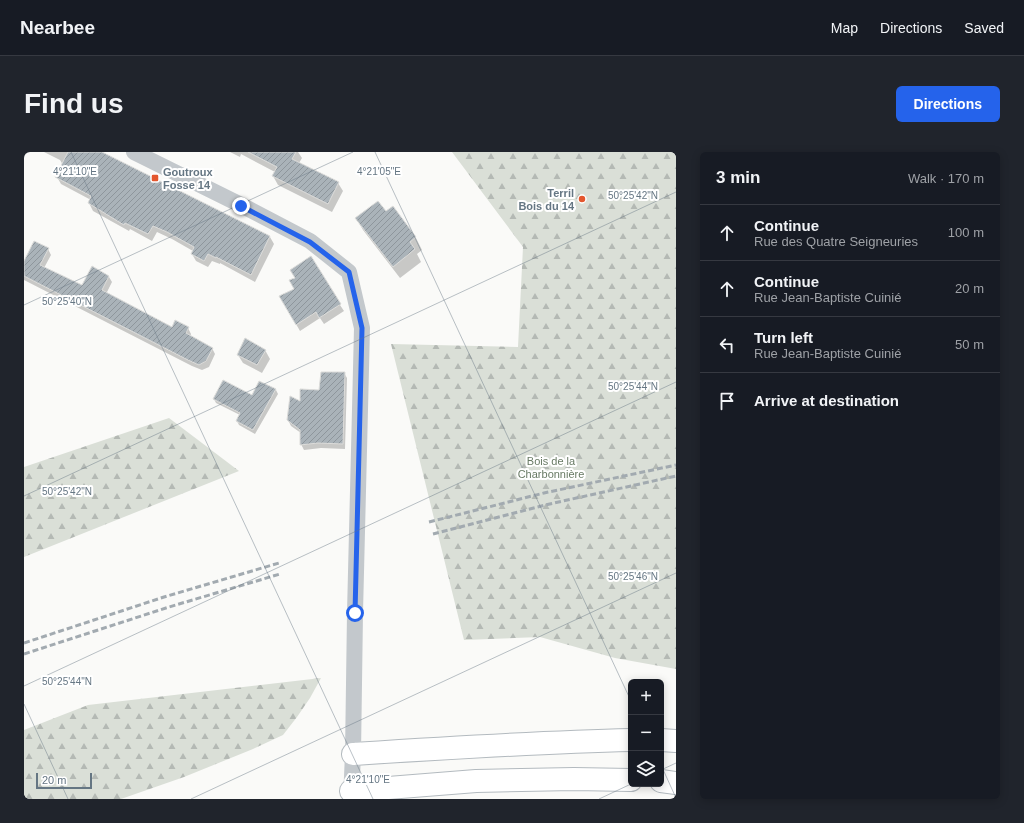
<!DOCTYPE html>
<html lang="en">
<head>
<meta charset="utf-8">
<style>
	:root { --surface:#171b24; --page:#20242c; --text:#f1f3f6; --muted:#9ea1a6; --line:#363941; --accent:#2563eb }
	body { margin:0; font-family:Helvetica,sans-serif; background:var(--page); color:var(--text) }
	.controls { position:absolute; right:12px; bottom:12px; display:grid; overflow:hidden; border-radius:6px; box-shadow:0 2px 10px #0003 }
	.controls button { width:36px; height:36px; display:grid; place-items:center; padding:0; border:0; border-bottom:1px solid var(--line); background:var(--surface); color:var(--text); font:20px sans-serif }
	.scale { position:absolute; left:12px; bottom:10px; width:56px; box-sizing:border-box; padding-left:4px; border:2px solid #657683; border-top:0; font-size:11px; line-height:14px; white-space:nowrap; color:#657683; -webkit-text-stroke:3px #fff; paint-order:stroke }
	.stop { position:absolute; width:12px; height:12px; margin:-9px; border:3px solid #2563eb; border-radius:50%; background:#fff }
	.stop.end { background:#2563eb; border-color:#fff; box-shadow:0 1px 4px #0008 }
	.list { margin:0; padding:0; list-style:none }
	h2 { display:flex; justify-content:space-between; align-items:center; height:52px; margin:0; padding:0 16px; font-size:17px }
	h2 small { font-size:13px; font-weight:400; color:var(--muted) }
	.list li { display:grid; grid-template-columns:26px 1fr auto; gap:12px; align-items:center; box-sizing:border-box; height:56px; padding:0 16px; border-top:1px solid var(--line) }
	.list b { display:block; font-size:15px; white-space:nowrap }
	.list p { margin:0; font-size:13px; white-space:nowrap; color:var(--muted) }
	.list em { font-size:13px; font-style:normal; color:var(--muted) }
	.icon { flex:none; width:22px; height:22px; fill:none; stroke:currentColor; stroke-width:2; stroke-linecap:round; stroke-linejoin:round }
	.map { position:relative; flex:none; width:652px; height:647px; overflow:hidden; border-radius:6px }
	header { display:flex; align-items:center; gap:24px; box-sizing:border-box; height:56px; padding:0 20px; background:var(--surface); border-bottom:1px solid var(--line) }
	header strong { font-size:19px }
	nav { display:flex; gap:22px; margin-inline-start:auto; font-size:14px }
	.intro { display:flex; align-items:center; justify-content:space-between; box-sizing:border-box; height:96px; padding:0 24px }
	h1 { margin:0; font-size:28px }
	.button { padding:10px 18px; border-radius:6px; background:var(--accent); color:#fff; font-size:14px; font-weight:700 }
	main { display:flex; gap:24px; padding:0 24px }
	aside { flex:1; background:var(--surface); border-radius:6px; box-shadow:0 2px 10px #0003 }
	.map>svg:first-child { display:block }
	.forest { fill:url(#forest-firs) }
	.shadow { fill:#0003 }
	.building { fill:url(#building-hatch); stroke:#dcdcda }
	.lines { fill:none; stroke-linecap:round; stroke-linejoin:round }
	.secondary-casing { stroke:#b3babf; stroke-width:24 }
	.minor { stroke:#c3c8cc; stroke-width:16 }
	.secondary { stroke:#fff; stroke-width:22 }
	.rail { stroke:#a2aab0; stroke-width:3; stroke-dasharray:6 3; stroke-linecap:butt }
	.route { stroke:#2563eb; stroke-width:5 }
	.ticks { fill:none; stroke:#657683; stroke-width:1; stroke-opacity:0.45 }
	.poi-dot { fill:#e4572e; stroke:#fff; stroke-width:1.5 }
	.labels { text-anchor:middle; stroke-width:4; stroke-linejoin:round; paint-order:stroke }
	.poi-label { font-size:11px; font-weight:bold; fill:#657683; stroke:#fff; text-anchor:start }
	.park-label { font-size:11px; fill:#687a64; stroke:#fff }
	.ticks-label { font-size:10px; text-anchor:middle; fill:#657683; stroke:#fff; stroke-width:4; stroke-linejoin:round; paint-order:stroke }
</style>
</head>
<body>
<header>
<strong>Nearbee</strong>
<nav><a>Map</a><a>Directions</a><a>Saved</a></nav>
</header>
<div class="intro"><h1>Find us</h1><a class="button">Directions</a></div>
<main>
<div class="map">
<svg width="652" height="647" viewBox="0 0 652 647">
	<defs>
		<pattern id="forest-firs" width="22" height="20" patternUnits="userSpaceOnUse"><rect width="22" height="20" fill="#dadfd7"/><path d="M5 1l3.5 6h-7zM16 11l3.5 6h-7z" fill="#b4b9b4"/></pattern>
		<pattern id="building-hatch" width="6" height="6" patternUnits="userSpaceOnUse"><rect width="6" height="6" fill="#aab3b9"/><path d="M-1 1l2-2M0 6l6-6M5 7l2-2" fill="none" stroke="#8e969c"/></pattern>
	</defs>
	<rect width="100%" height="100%" fill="#fafaf8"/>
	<g class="forest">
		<polygon points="428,0 652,0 652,517 591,506 516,485 440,488 367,192 494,195 499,95"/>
		<polygon points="145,266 215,319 0,405 0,315"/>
		<polygon points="297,526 286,546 273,565 259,583 229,597 160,625 97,647 0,647 0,578 64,553"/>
	</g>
	<g class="shadow">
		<polygon points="20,0 75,0 246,85 250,92 231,130 196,111 196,112 188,109 184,115 172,109 168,102 169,99 148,87 133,80 128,89 106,77 105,79 69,59 65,51 67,48 37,32 33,25 39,13 36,8"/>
		<polygon points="206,0 274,0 278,6 275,11 314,31 319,39 308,60 254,33 249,24 251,20 217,2 216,5"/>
		<polygon points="369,56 392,86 398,98 393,102 397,110 376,126 339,78 332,66 362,61"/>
		<polygon points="24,97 27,103 20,116 59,135 68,115 85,125 88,130 82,142 149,176 164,176 167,182 166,185 188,196 191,202 185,215 178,218 168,214 0,128 0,111"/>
		<polygon points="256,144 316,153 320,159 300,172 296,166 276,179"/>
		<polygon points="241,198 246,207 238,221 219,211 214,203"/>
		<polygon points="320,221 323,226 321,297 297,296 280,298 277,292 277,281 267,274 264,268 277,250 296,239"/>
		<polygon points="235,230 252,238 254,242 231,282 215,273 213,269 216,263 192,251 190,247 228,245"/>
	</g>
	<g class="building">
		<polygon points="44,0 78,0 246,84 227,123 192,105 192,106 184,102 180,109 167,102 170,95 143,80 129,74 124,82 101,71 100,73 64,51 67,44 31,25"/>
		<polygon points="224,0 272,0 268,7 315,30 304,52 248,24 253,15"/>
		<polygon points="354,49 362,59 369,54 392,85 386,90 391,97 369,115 331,66"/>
		<polygon points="10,89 25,96 16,113 58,133 68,114 85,124 78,138 148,175 151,168 165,175 162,181 189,196 182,209 175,213 164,208 0,124 0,109"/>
		<polygon points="287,104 317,152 295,166 292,160 272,173 255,144 270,137 265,128 271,126 266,118"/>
		<polygon points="221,186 242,198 233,213 213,203"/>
		<polygon points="297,220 321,220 319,292 294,291 276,293 276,278 263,268 266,244 276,249 276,237 295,238"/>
		<polygon points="199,228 228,243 235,229 252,237 229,278 212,269 216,261 189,247"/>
	</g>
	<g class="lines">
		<g class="secondary-casing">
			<g id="secondary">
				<polyline points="637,588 652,589"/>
				<path d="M329 602C422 596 514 590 607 588"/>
				<polyline points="637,629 652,631"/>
				<polyline points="327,639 452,629 550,627 607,628"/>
			</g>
		</g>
		<polyline class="minor" points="110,0 217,53 286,89 325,120 338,176 331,461 329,602 327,647"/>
		<use href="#secondary" class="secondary"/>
		<g class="rail">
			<polyline points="405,370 520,341 652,313"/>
			<polyline points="409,382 521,353 652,324"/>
			<polyline points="0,491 140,445 255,411"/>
			<polyline points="0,502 145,455 256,422"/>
		</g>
	</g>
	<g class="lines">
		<polyline class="route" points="217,54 286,90 325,120 338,176 331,461"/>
	</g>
	<path class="ticks" d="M47 0 349 647M351 0 607 549M0 153 329 0M0 344 652 40M0 534 652 230M0 552 44 647M637 613 652 646M637 618 652 611M167 647 652 421M575 647 607 632"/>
	<g class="poi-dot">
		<rect x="127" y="22" width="8" height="8" rx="2"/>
		<circle cx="558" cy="47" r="4"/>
	</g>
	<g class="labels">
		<g class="poi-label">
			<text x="139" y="24">Goutroux<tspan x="139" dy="13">Fosse 14</tspan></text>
			<text x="550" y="45" text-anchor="end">Terril<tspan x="550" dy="13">Bois du 14</tspan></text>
		</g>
		<g class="park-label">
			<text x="527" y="313">Bois de la<tspan x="527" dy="13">Charbonnière</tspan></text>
		</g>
	</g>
	<g class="ticks-label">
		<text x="51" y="23">4°21'10"E</text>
		<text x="355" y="23">4°21'05"E</text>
		<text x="609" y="47">50°25'42"N</text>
		<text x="43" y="153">50°25'40"N</text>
		<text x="609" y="238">50°25'44"N</text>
		<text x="43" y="343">50°25'42"N</text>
		<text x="609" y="428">50°25'46"N</text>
		<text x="43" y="533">50°25'44"N</text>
		<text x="344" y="631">4°21'10"E</text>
	</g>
</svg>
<div class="controls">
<button>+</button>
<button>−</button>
<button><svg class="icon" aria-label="layers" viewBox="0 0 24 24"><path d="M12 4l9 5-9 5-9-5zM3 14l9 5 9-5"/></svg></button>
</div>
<div class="scale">20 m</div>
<div class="stop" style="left:331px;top:461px"></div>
<div class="stop end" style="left:217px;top:54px"></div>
</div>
<aside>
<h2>3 min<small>Walk · 170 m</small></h2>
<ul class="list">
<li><svg class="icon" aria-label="ahead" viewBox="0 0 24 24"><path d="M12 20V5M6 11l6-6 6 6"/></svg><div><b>Continue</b><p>Rue des Quatre Seigneuries</p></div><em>100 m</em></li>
<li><svg class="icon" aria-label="ahead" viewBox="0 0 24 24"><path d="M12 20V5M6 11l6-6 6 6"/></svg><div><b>Continue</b><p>Rue Jean-Baptiste Cuinié</p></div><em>20 m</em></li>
<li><svg class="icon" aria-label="left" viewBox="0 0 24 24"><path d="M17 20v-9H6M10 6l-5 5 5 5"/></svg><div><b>Turn left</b><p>Rue Jean-Baptiste Cuinié</p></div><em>50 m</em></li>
<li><svg class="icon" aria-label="arrive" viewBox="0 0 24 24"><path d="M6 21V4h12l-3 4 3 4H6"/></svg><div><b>Arrive at destination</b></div></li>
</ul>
</aside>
</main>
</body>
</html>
